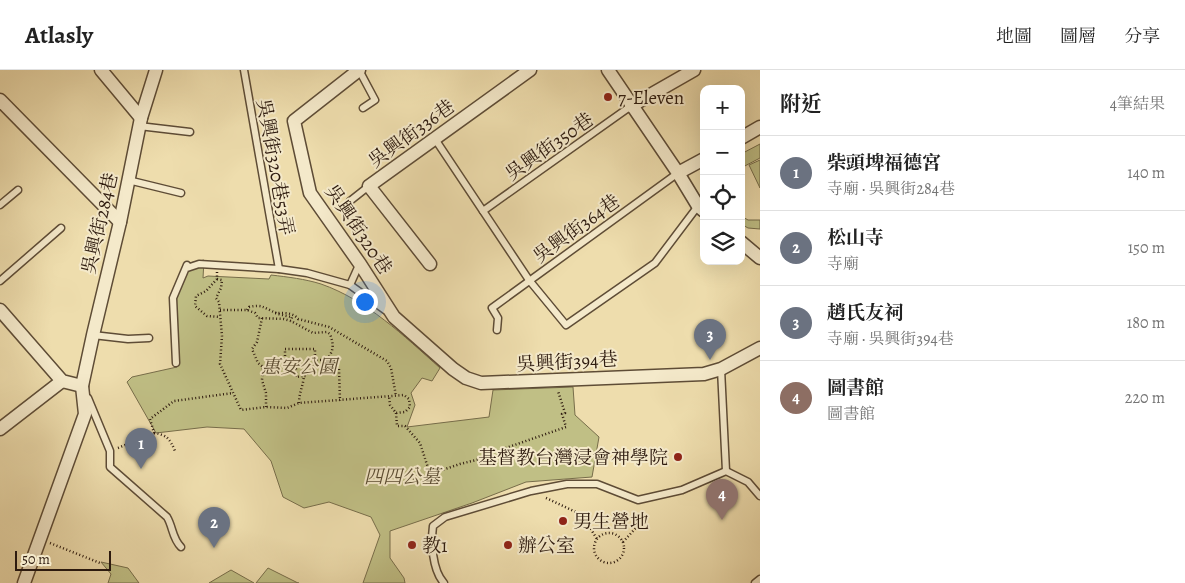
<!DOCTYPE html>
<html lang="zh-TW">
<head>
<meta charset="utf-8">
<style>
	:root { --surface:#fff; --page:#f2f2f2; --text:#222; --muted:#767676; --line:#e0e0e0; --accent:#8f2418 }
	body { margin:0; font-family:Alegreya,"Noto Serif TC",serif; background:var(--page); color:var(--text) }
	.controls { position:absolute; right:15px; top:15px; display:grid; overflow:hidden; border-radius:10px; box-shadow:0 5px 20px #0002 }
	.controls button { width:45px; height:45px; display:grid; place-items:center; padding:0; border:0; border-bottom:1px solid var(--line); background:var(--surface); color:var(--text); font:25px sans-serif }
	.scale { position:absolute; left:15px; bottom:12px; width:96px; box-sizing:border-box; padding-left:5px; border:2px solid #2e1b0f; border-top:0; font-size:14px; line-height:18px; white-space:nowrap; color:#2e1b0f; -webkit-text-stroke:4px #f4e9ca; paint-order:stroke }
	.you { position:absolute; left:364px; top:231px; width:18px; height:18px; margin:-12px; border:4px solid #fff; border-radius:50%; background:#1a73e8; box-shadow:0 0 0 8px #1a73e833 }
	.badge { display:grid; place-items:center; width:32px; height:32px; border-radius:50%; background:var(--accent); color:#fff; font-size:16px; font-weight:700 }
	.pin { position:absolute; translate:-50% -41px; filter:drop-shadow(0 1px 2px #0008) }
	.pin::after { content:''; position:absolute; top:26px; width:18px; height:15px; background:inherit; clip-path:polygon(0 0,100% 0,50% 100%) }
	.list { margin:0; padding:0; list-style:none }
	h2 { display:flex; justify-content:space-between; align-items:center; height:65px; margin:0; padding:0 20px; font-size:21px }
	h2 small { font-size:16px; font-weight:400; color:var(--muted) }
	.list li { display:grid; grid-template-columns:32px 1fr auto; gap:15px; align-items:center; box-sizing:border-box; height:75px; padding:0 20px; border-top:1px solid var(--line) }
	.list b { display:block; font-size:19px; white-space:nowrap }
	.list p { margin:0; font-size:16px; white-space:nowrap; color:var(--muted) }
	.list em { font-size:16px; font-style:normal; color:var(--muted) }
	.icon { flex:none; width:28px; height:28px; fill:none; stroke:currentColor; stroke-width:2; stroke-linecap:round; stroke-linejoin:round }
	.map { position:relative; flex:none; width:760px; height:513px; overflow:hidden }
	header { display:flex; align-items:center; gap:30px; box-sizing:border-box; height:70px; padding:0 25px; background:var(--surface); border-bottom:1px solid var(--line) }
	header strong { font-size:24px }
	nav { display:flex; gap:28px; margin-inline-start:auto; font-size:18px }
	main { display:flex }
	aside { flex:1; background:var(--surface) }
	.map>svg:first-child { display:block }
	.green { fill:#c0bf85; stroke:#776d4a }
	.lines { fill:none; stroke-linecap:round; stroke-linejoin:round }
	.service-casing { stroke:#5e4c36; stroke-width:9 }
	.minor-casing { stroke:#5e4c36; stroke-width:15 }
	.path { stroke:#2e1b0f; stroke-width:2.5; stroke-dasharray:1 2.5; stroke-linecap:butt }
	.service { stroke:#f4e9ca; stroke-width:6 }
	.minor { stroke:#f4e9ca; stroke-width:12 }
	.poi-dot { fill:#8f2418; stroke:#f4e9ca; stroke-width:2 }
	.labels { text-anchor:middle; stroke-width:4; stroke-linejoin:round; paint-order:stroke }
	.poi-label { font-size:19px; fill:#2e1b0f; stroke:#f4e9ca; text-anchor:start }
	.street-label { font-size:19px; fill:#2e1b0f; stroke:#f4e9ca }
	.park-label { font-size:19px; font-style:italic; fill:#5a4c32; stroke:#f4e9ca }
</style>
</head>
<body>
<header>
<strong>Atlasly</strong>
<nav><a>地圖</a><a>圖層</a><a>分享</a></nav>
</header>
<main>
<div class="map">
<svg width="760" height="513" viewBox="0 0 760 513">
	<rect width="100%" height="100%" fill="#eeddad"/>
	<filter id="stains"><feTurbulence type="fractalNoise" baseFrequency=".004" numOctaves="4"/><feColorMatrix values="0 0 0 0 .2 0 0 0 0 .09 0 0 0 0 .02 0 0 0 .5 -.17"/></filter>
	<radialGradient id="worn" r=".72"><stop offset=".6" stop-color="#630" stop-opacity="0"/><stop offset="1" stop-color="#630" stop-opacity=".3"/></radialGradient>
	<g class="green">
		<polygon points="760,74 760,88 741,98 741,84"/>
		<polygon points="760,90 760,118 749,95"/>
		<polygon points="741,146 748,150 760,150 760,159 748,158 741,154"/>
		<path d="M204 190 203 208 208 206 269 209 271 205C288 207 305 209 321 214 367 230 404 266 440 298L432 311 422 308 411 323 415 335 407 357 489 347 493 320 573 317 575 345 599 367 592 407 526 412 472 433 390 461V488L404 508 405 513H363L380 465 371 447 329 432 304 438 283 427 271 391 244 359 207 357 156 363 127 312 132 307 177 297C171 269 165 236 178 209 181 203 185 198 189 193Z"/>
		<polygon points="101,492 128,498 139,513 108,513 111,504"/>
		<polygon points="268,498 298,513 299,513 256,513"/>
		<polygon points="231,500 254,513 209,513"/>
	</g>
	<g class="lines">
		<g class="service-casing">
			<g id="service">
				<polyline points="244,0 279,199"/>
				<polyline points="359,0 375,30 363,38"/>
				<polyline points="139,56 190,62"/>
				<polyline points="435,69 529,210 566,255 655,193 698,136"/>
				<polyline points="128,110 181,123"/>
				<polyline points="350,131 369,116"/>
				<polyline points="0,135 18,120"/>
				<polyline points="483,141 631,36"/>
				<polyline points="0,211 61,158"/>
				<polyline points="350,215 359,195"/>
				<polyline points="497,260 498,248 492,238 678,103"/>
				<polyline points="93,265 128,269 149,268"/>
				<polyline points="176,293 173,228 187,195 187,198 199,194 279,199 307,203 350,215 385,240"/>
				<polyline points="721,299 726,401"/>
				<path d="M88 328 110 381V397L167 447C173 457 172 468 181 477"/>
				<path d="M444 513C432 500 431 472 433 456L445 447 531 421 567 414H597L638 430 682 420 726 401 748 412 760 426"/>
				<polyline points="755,513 760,509"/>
			</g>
		</g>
		<g class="minor-casing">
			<g id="minor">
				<polyline points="101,0 141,48"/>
				<polyline points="359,0 294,51 310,123 360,194 394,247 453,299 466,308 481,313 704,304 721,299 760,278"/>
				<polyline points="608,0 678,103 698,136 704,141"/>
				<polyline points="0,30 120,152"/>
				<polyline points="631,36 694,0"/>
				<polyline points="741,68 760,57"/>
				<polyline points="678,103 704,89"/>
				<polyline points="741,172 760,188"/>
				<polyline points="430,194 369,116 530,0"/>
				<polyline points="0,240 62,311 82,316"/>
				<polyline points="0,359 62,311"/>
				<polyline points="24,513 85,344 82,316 93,265 120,152 141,48 156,0"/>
			</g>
		</g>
		<g class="path">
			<polyline points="217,202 217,209 206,221 196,226 195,236 207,246 220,247"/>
			<polyline points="217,209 222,210 221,218 216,228 219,232 222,266 220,294 241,340 266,337 287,338 299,333 404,325 409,329 410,337 405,342 396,343 390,335 389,326"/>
			<path d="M220 240H247L255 243 258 248 284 249 291 251 313 263 327 262 330 264C334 274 334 282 326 290H315"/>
			<path d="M247 240 249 237C263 234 264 238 276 243 281 245 287 246 292 247L291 251"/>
			<path d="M275 243C283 243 293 242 298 249L329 257 387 291 391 298 396 326"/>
			<polyline points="262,248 257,272 252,279 258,293 263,297 262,310 266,323 266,337"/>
			<polyline points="339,299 340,331"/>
			<path d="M299 333C299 323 303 316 304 306H307V299H312V295H315V279H285V291H291V299H296V307L304 306"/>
			<polyline points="396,343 397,356 405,356 420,373 430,404"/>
			<path d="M154 363C167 365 170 369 175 381"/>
			<polyline points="118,378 154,363 150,349 174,331 233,323"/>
			<polyline points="410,411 460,394 504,383 503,379 566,357 562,344 565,343 558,321"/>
			<polyline points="546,428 582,445 597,469"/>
			<circle cx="609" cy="478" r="15"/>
			<polyline points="623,472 644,449 641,439"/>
			<polyline points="50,473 100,493"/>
		</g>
		<use href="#service" class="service"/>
		<use href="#minor" class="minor"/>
	</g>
	<g class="poi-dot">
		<circle cx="608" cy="27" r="5"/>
		<circle cx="678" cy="387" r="5"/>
		<circle cx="563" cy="451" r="5"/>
		<circle cx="412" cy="475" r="5"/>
		<circle cx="508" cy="475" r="5"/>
	</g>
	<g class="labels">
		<g class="poi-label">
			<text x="618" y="34">7-Eleven</text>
			<text x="668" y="394" text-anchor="end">基督教台灣浸會神學院</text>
			<text x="573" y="458">男生營地</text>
			<text x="422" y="482">教1</text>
			<text x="518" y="482">辦公室</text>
		</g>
		<g class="street-label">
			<text transform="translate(411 63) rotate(-36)" y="7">吳興街336巷</text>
			<text transform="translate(549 76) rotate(-35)" y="7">吳興街350巷</text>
			<text transform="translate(276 97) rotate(80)" y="7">吳興街320巷53弄</text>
			<text transform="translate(99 153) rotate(-77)" y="7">吳興街284巷</text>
			<text transform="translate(576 158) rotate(-36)" y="7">吳興街364巷</text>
			<text transform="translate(359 159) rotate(56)" y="7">吳興街320巷</text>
			<text transform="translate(567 291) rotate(-3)" y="7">吳興街394巷</text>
		</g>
		<g class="park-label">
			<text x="299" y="303">惠安公園</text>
			<text x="402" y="413">四四公墓</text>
		</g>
	</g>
	<rect width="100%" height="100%" filter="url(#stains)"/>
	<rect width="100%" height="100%" fill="url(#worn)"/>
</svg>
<div class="controls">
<button>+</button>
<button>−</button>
<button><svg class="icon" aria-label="locate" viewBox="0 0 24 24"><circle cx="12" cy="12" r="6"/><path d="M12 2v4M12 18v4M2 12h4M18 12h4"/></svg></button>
<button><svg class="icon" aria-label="layers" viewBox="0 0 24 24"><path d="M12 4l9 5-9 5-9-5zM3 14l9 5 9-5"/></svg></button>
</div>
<div class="scale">50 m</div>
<div class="you"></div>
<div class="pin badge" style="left:141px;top:399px;background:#6b7280">1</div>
<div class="pin badge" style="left:214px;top:478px;background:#6b7280">2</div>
<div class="pin badge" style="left:710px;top:290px;background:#6b7280">3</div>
<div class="pin badge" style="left:722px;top:450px;background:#8d6e63">4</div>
</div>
<aside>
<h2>附近<small>4筆結果</small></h2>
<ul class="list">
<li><span class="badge" style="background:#6b7280">1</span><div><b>柴頭埤福德宮</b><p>寺廟 · 吳興街284巷</p></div><em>140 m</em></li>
<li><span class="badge" style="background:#6b7280">2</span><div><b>松山寺</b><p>寺廟</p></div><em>150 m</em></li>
<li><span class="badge" style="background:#6b7280">3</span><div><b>趙氏友祠</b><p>寺廟 · 吳興街394巷</p></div><em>180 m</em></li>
<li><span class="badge" style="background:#8d6e63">4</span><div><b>圖書館</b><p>圖書館</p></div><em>220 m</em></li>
</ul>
</aside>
</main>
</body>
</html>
